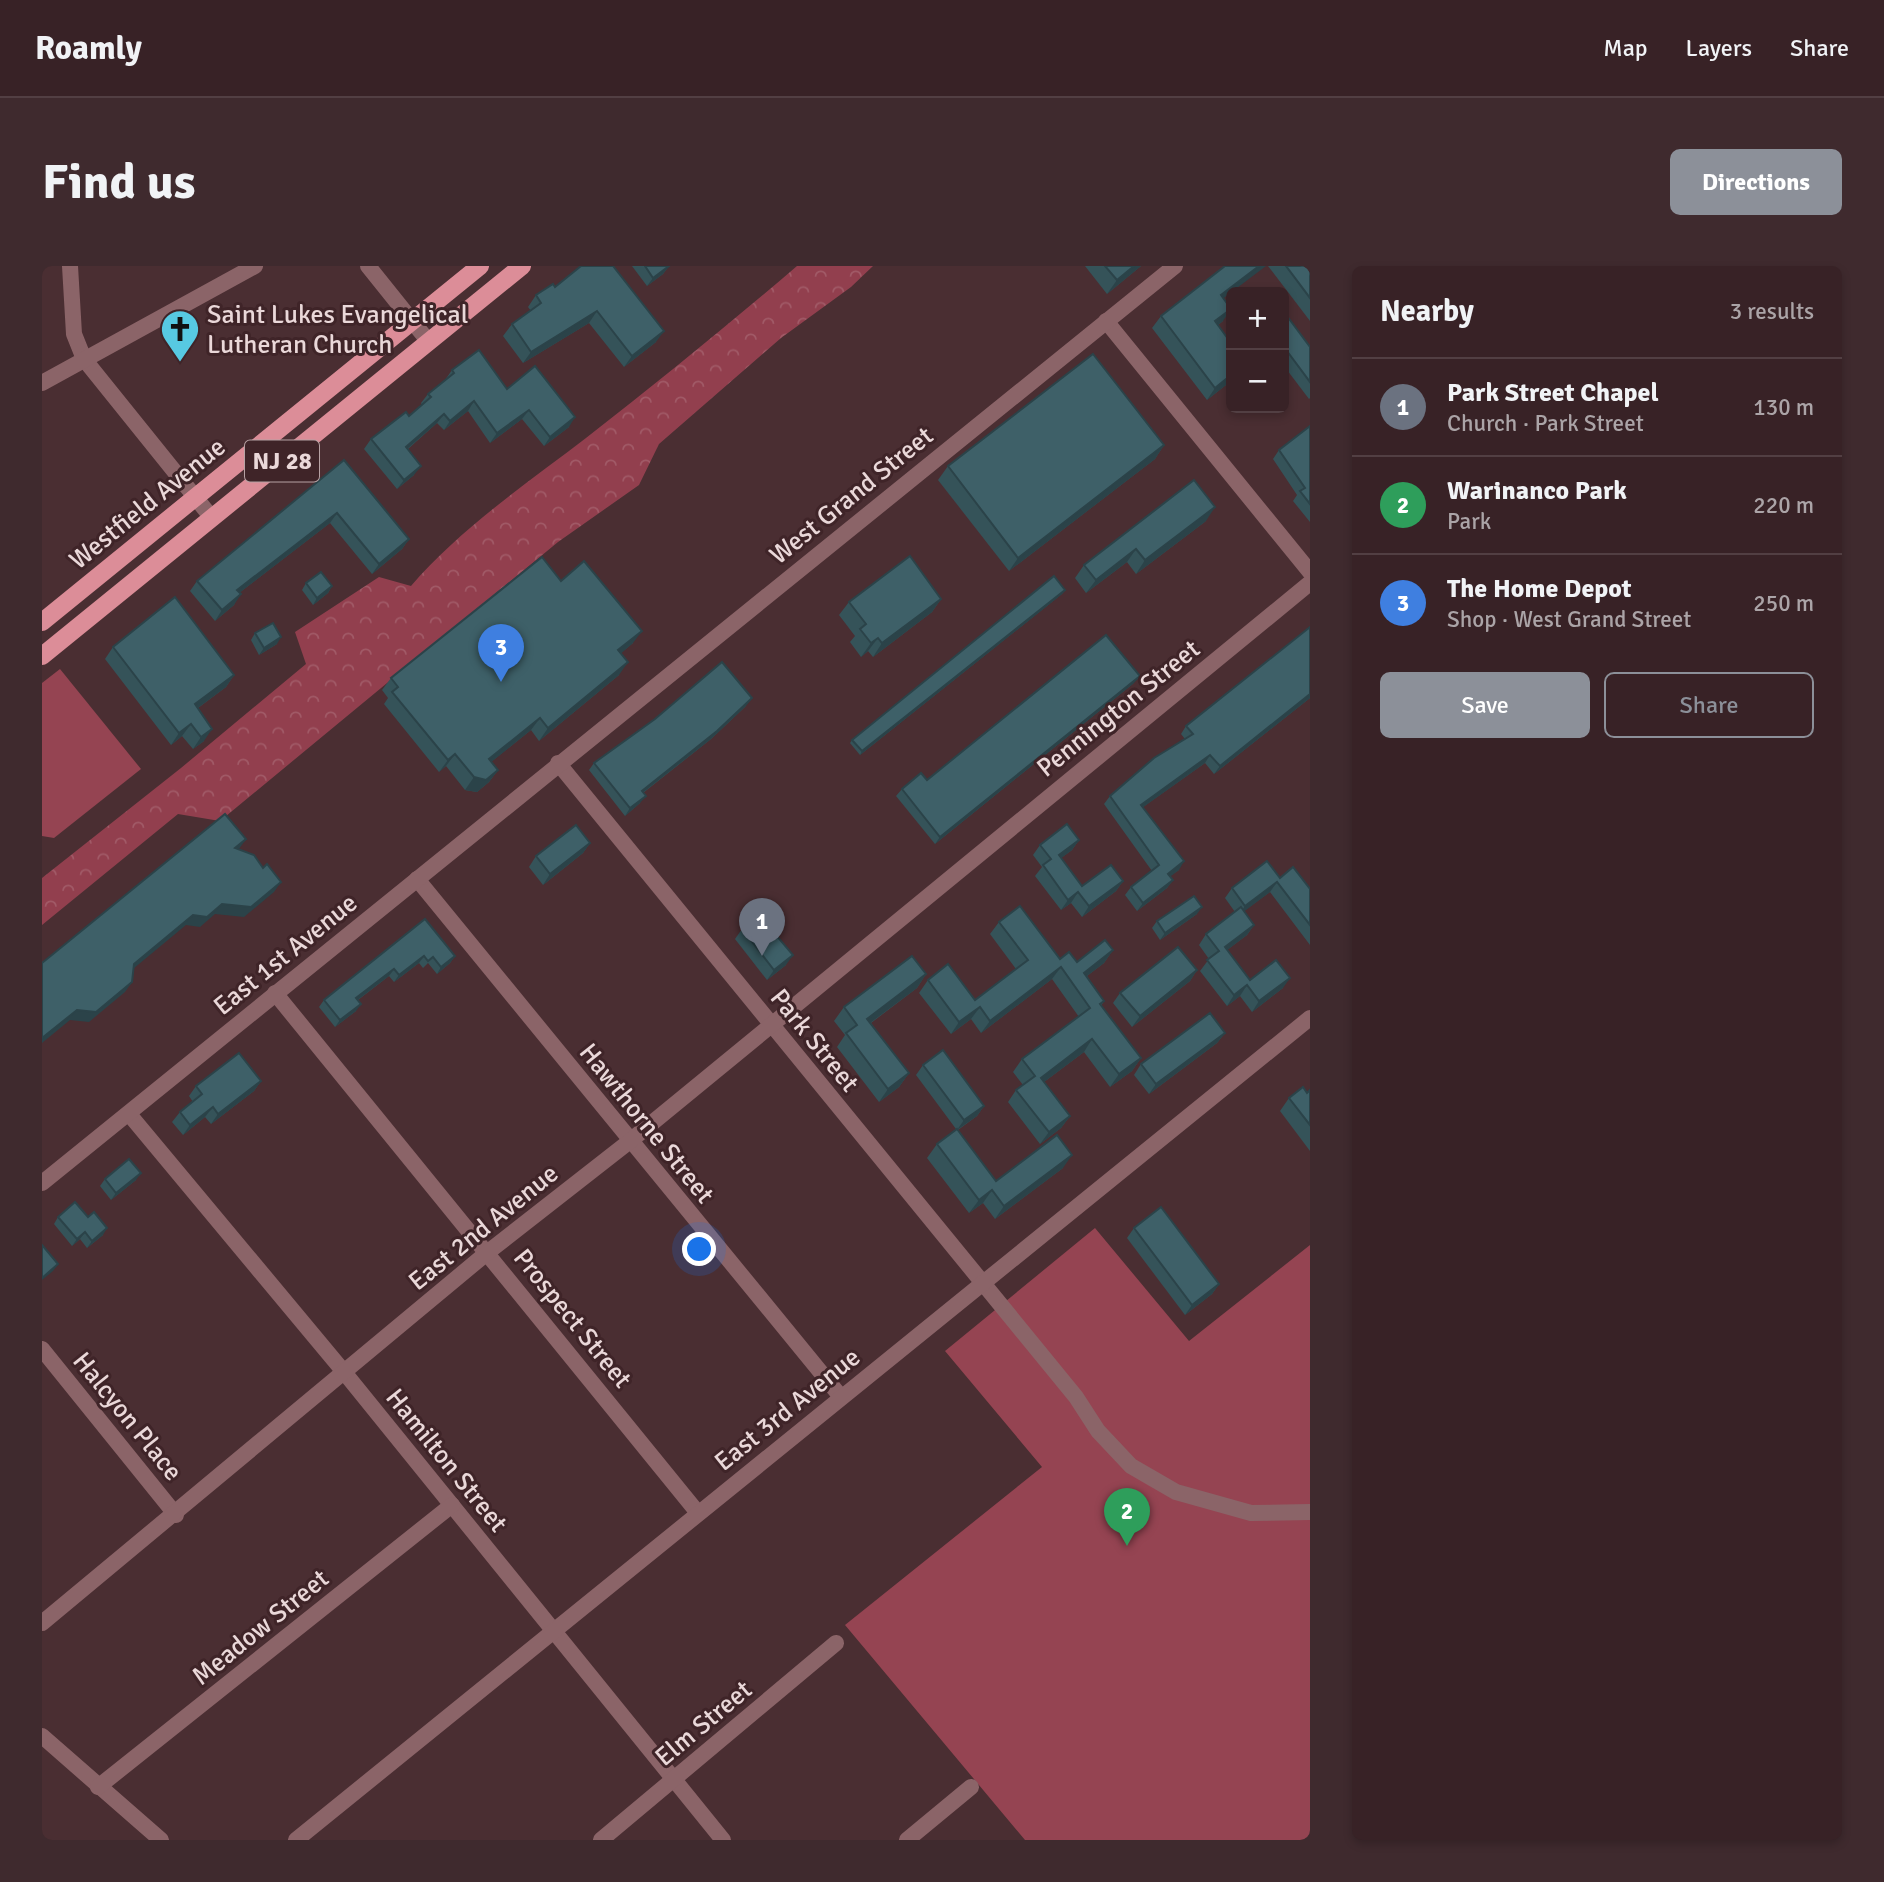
<!DOCTYPE html>
<html lang="en">
<head>
<meta charset="utf-8">
<style>
	:root { --surface:#382226; --page:#3f2a2e; --text:#f1f3f6; --muted:#aba4a7; --line:#523f43; --accent:#8c9099 }
	body { margin:0; font-family:Signika,sans-serif; background:var(--page); color:var(--text) }
	.controls { position:absolute; right:21px; top:21px; display:grid; overflow:hidden; border-radius:10px; box-shadow:0 4px 10px #0003 }
	.controls button { width:63px; height:63px; display:grid; place-items:center; padding:0; border:0; border-bottom:2px solid var(--line); background:var(--surface); color:var(--text); font:35px sans-serif }
	.you { position:absolute; left:658px; top:984px; width:24px; height:24px; margin:-18px; border:5px solid #fff; border-radius:50%; background:#1a73e8; box-shadow:0 0 0 10px #1a73e833 }
	.badge { display:grid; place-items:center; width:46px; height:46px; border-radius:50%; background:var(--accent); color:#fff; font-size:23px; font-weight:700 }
	.pin { position:absolute; translate:-50% -58px; filter:drop-shadow(0 2px 4px #0008) }
	.pin::after { content:''; position:absolute; top:37px; width:24px; height:21px; background:inherit; clip-path:polygon(0 0,100% 0,50% 100%) }
	.list { margin:0; padding:0; list-style:none }
	h2 { display:flex; justify-content:space-between; align-items:center; height:91px; margin:0; padding:0 28px; font-size:30px }
	h2 small { font-size:23px; font-weight:400; color:var(--muted) }
	.list li { display:grid; grid-template-columns:46px 1fr auto; gap:21px; align-items:center; box-sizing:border-box; height:98px; padding:0 28px; border-top:2px solid var(--line) }
	.list b { display:block; font-size:26px; white-space:nowrap }
	.list p { margin:0; font-size:23px; white-space:nowrap; color:var(--muted) }
	.list em { font-size:23px; font-style:normal; color:var(--muted) }
	.actions { display:flex; gap:14px; padding:21px 28px }
	.actions a { flex:1; padding:16px 0; border:2px solid var(--accent); border-radius:10px; text-align:center; font-size:24px; color:var(--accent) }
	.actions .main { background:var(--accent); color:#fff }
	.map { position:relative; flex:none; width:1268px; height:1574px; overflow:hidden; border-radius:10px }
	header { display:flex; align-items:center; gap:42px; box-sizing:border-box; height:98px; padding:0 35px; background:var(--surface); border-bottom:2px solid var(--line) }
	header strong { font-size:33px }
	nav { display:flex; gap:38px; margin-inline-start:auto; font-size:24px }
	.intro { display:flex; align-items:center; justify-content:space-between; box-sizing:border-box; height:168px; padding:0 42px }
	h1 { margin:0; font-size:49px }
	.button { padding:18px 32px; border-radius:10px; background:var(--accent); color:#fff; font-size:24px; font-weight:700 }
	main { display:flex; gap:42px; padding:0 42px }
	aside { flex:1; background:var(--surface); border-radius:10px; box-shadow:0 4px 10px #0003 }
	.map>svg:first-child { display:block }
	.forest { fill:url(#forest-crowns) }
	.park { fill:#954452 }
	.lines { fill:none; stroke-linecap:round; stroke-linejoin:round }
	.minor { stroke:#8b6468; stroke-width:16 }
	.major { stroke:#dc8d98; stroke-width:18 }
	.wall { fill:#355359 }
	.shaded-wall { fill:#2b4349 }
	.building { fill:#3e6068; stroke:#2b4349; stroke-width:2 }
	.labels { text-anchor:middle; stroke-width:6; stroke-linejoin:round; paint-order:stroke }
	.shield { fill:#3f2428; stroke:#b7a2a4; stroke-width:2 }
	.shield-label { font-size:24px; font-weight:bold; fill:#ead8d9 }
	.poi-label { font-size:26px; fill:#ead8d9; stroke:#3f2428; text-anchor:start }
	.street-label { font-size:26px; fill:#ead8d9; stroke:#3f2428 }
</style>
</head>
<body>
<header>
<strong>Roamly</strong>
<nav><a>Map</a><a>Layers</a><a>Share</a></nav>
</header>
<div class="intro"><h1>Find us</h1><a class="button">Directions</a></div>
<main>
<div class="map">
<svg width="1268" height="1574" viewBox="0 0 1268 1574">
	<defs>
		<pattern id="forest-crowns" width="20" height="18" patternUnits="userSpaceOnUse" patternTransform="scale(1.75)"><rect width="20" height="18" fill="#923f4e"/><path d="M2 6a3 3 0 1 1 6 0M12 15a3 3 0 1 1 6 0" fill="none" stroke="#a15a67"/></pattern>
	</defs>
	<rect width="100%" height="100%" fill="#4a2e32"/>
	<path class="forest" d="M755 0H831L809 21 739 72 617 178 597 219 516 276 178 555 136 548 0 659V612L139 502 264 398 253 366 337 311 369 320C419 262 484 218 544 172 616 116 686 59 755 0Z"/>
	<g class="park">
		<polygon points="18,403 99,503 12,572 0,570 0,417"/>
		<polygon points="1053,962 1147,1075 1268,979 1268,1574 983,1574 803,1359 1000,1201 903,1085"/>
	</g>
	<g class="lines">
		<g class="minor">
			<polyline points="28,0 32,68 42,93 170,252"/>
			<polyline points="326,0 387,76"/>
			<polyline points="1064,55 1268,306"/>
			<polyline points="0,117 213,0"/>
			<polyline points="516,497 1034,1131 1056,1165 1089,1200 1134,1226 1209,1247 1268,1246"/>
			<polyline points="375,613 799,1131"/>
			<polyline points="233,727 656,1247"/>
			<polyline points="87,848 302,1106 681,1574"/>
			<polyline points="0,917 1133,0"/>
			<polyline points="0,1083 134,1249"/>
			<polyline points="0,1357 446,986 588,875 1268,317"/>
			<polyline points="0,1470 119,1574"/>
			<polyline points="56,1521 410,1239"/>
			<polyline points="254,1574 1268,752"/>
			<polyline points="559,1574 794,1377"/>
			<polyline points="865,1574 929,1521"/>
		</g>
		<g class="major">
			<polyline points="0,356 438,0"/>
			<polyline points="0,390 480,0"/>
		</g>
	</g>
	<g class="wall">
		<polygon points="590,0 627,0 621,8 605,20"/>
		<polygon points="1043,0 1099,0 1065,28"/>
		<polygon points="1226,0 1268,0 1268,55"/>
		<polygon points="513,21 614,76 582,101 547,57 481,97 461,70 470,58 489,45 486,41 494,29"/>
		<polygon points="1182,32 1181,55 1176,59 1189,115 1165,134 1110,62 1119,50"/>
		<polygon points="1242,46 1268,81 1268,132 1267,133 1242,100"/>
		<polygon points="410,104 465,123 527,161 502,180 480,153 448,177 426,145 402,164 395,157 366,183 372,209 355,223 322,183 329,173 367,150 380,139 379,137 386,128 403,114"/>
		<polygon points="1268,160 1268,256 1251,235 1255,229 1231,193 1237,184"/>
		<polygon points="1122,179 1113,193 967,305 896,214 906,200"/>
		<polygon points="302,194 367,273 360,283 330,308 288,257 197,327 192,339 173,355 148,325 155,315"/>
		<polygon points="1164,255 1094,308 1085,296 1044,327 1033,312 1042,299"/>
		<polygon points="519,315 591,377 579,387 577,409 497,475 489,464 449,496 456,504 447,516 435,526 423,524 404,500 397,506 342,438 346,432 340,424 349,412"/>
		<polygon points="264,317 290,320 286,327 271,339 260,324"/>
		<polygon points="1023,324 1020,328 818,489 808,477 810,474"/>
		<polygon points="899,333 890,346 831,391 826,385 819,391 808,376 813,370 797,349 807,336"/>
		<polygon points="1268,361 1268,432 1172,508 1163,497 1101,541 1137,604 1128,610 1131,614 1125,622 1095,645 1083,629 1089,621 1110,605 1062,538 1068,530 1143,473 1139,468 1144,460"/>
		<polygon points="213,367 235,378 217,389 209,374"/>
		<polygon points="71,381 192,409 184,421 156,442 162,475 151,483 140,470 129,479 63,393"/>
		<polygon points="1092,417 893,578 854,530 860,523 885,514"/>
		<polygon points="704,440 669,473 601,527 598,537 583,550 547,504 552,497"/>
		<polygon points="1037,574 1030,584 1019,592 1040,620 1081,615 1074,625 1040,651 1029,637 1019,644 993,610 1000,601 991,589 998,579"/>
		<polygon points="548,577 541,587 501,619 487,601 494,590"/>
		<polygon points="1238,612 1268,623 1268,679 1228,626 1202,645 1212,659 1205,669 1185,684 1208,714 1241,722 1210,746 1198,730 1185,740 1158,705 1167,693 1157,679 1164,668 1193,646 1183,632 1190,622"/>
		<polygon points="1155,648 1118,674 1110,662 1115,655"/>
		<polygon points="383,653 413,690 408,697 395,708 386,697 381,702 377,697 352,716 347,710 316,734 314,745 293,761 277,741 282,734"/>
		<polygon points="957,656 1018,693 1035,696 1071,684 1062,697 1045,710 1062,735 1059,740 1099,792 1090,805 1068,821 1042,786 1002,816 1028,850 1019,862 998,878 966,836 974,824 981,819 971,806 980,793 1037,751 1010,713 939,767 929,753 909,768 877,727 886,714 933,734 974,703 948,668"/>
		<polygon points="700,663 744,699 725,714 693,673"/>
		<polygon points="1155,704 1148,715 1090,761 1071,737 1078,727"/>
		<polygon points="884,708 875,722 829,757 867,807 857,821 837,836 795,781 803,769 792,755 802,741"/>
		<polygon points="1183,767 1175,777 1107,828 1092,809 1099,798"/>
		<polygon points="881,799 942,840 935,850 916,864 954,915 1021,902 953,953 941,937 927,947 885,892 895,878 914,863 874,809"/>
		<polygon points="219,815 212,825 169,858 163,851 141,869 130,856 138,846 151,836 147,830 154,820"/>
		<polygon points="1268,824 1268,885 1238,845 1247,832 1265,827"/>
		<polygon points="63,913 94,914 69,934 58,920"/>
		<polygon points="16,951 61,969 45,982 38,973 30,980 12,958"/>
		<polygon points="1092,962 1177,1018 1170,1028 1143,1049 1085,972"/>
	</g>
	<g class="shaded-wall">
		<polygon points="627,0 621,8 605,20 611,12"/>
		<polygon points="1092,0 1099,0 1065,28 1075,14"/>
		<polygon points="1217,0 1224,0 1170,41 1179,29"/>
		<polygon points="1189,43 1181,55 1164,68 1173,55"/>
		<polygon points="555,45 547,57 481,97 489,86"/>
		<polygon points="622,65 614,76 582,101 590,90"/>
		<polygon points="1189,109 1189,115 1165,134 1173,122"/>
		<polygon points="432,135 426,145 402,164 408,155"/>
		<polygon points="487,144 480,153 448,177 455,167"/>
		<polygon points="402,148 395,157 357,190 364,181"/>
		<polygon points="533,151 527,161 502,180 508,171"/>
		<polygon points="1122,179 1113,193 967,305 976,292"/>
		<polygon points="379,200 372,209 355,223 362,214"/>
		<polygon points="1173,241 1164,255 1094,308 1103,294"/>
		<polygon points="295,247 288,257 188,334 195,324"/>
		<polygon points="367,273 360,283 330,308 337,298"/>
		<polygon points="1094,283 1085,296 1044,327 1054,314"/>
		<polygon points="290,320 286,327 271,339 275,332"/>
		<polygon points="1023,324 1020,328 818,489 820,485"/>
		<polygon points="199,328 192,339 173,355 180,344"/>
		<polygon points="899,333 890,346 831,391 840,377"/>
		<polygon points="600,365 591,377 568,397 576,384"/>
		<polygon points="239,371 235,378 217,389 222,382"/>
		<polygon points="836,372 826,385 819,391 829,377"/>
		<polygon points="586,396 577,409 497,475 506,462"/>
		<polygon points="192,409 184,421 145,450 153,438"/>
		<polygon points="1098,410 1092,417 893,578 898,571"/>
		<polygon points="1268,428 1268,432 1172,508 1178,500"/>
		<polygon points="710,432 704,440 669,473 594,532 600,525"/>
		<polygon points="498,452 489,464 438,505 447,493"/>
		<polygon points="149,458 140,470 129,479 137,467"/>
		<polygon points="170,463 162,475 151,483 159,471"/>
		<polygon points="413,488 404,500 397,506 406,494"/>
		<polygon points="1168,489 1163,497 1093,547 1099,539"/>
		<polygon points="456,504 447,516 435,526 423,524 432,511"/>
		<polygon points="604,530 598,537 583,550 588,542"/>
		<polygon points="204,573 197,583 193,582"/>
		<polygon points="1037,574 1030,584 1010,599 1017,589"/>
		<polygon points="548,577 541,587 501,619 508,608"/>
		<polygon points="1142,595 1137,604 1121,616 1126,608"/>
		<polygon points="1131,614 1125,622 1095,645 1101,637"/>
		<polygon points="1081,615 1074,625 1040,651 1047,640"/>
		<polygon points="239,616 232,626 202,651 173,648 158,661 144,659 85,708 92,698 151,649"/>
		<polygon points="1235,616 1228,626 1196,650 1203,640"/>
		<polygon points="1036,626 1029,637 1019,644 1026,634"/>
		<polygon points="1160,641 1155,648 1118,674 1123,667"/>
		<polygon points="1212,659 1205,669 1176,691 1183,681"/>
		<polygon points="1071,684 1062,697 1033,719 1042,707"/>
		<polygon points="751,689 744,699 725,714 732,704"/>
		<polygon points="382,690 377,697 352,716 357,709"/>
		<polygon points="413,690 408,697 395,708 399,701"/>
		<polygon points="1019,701 1010,713 939,767 948,755"/>
		<polygon points="352,703 347,710 309,739 314,732"/>
		<polygon points="1155,704 1148,715 1090,761 1098,750"/>
		<polygon points="884,708 875,722 816,766 825,753"/>
		<polygon points="1248,712 1241,722 1210,746 1217,735"/>
		<polygon points="90,716 83,726 47,756 28,754 0,777 0,772 35,744"/>
		<polygon points="1205,719 1198,730 1185,740 1192,729"/>
		<polygon points="319,738 314,745 293,761 298,754"/>
		<polygon points="938,741 929,753 909,768 917,756"/>
		<polygon points="1183,767 1175,777 1107,828 1114,818"/>
		<polygon points="1050,773 1042,786 990,825 999,812"/>
		<polygon points="1099,792 1090,805 1068,821 1077,808"/>
		<polygon points="867,807 857,821 837,836 846,823"/>
		<polygon points="219,815 212,825 169,858 176,848"/>
		<polygon points="942,840 935,850 915,864 922,854"/>
		<polygon points="171,841 163,851 141,869 148,859"/>
		<polygon points="1028,850 1019,862 998,878 1007,866"/>
		<polygon points="1030,889 1021,902 953,953 962,940"/>
		<polygon points="99,907 94,914 69,934 74,927"/>
		<polygon points="950,924 941,937 927,947 937,934"/>
		<polygon points="65,962 61,969 45,982 50,975"/>
		<polygon points="43,966 38,973 30,980 35,973"/>
		<polygon points="16,998 11,1005 0,1014 0,1012"/>
		<polygon points="1177,1018 1170,1028 1143,1049 1150,1039"/>
	</g>
	<g class="building">
		<polygon points="539,0 571,0 622,65 590,90 555,45 489,86 470,58 499,37 494,29 511,18 513,21"/>
		<polygon points="603,0 627,0 611,12"/>
		<polygon points="1063,0 1092,0 1075,14"/>
		<polygon points="1183,0 1217,0 1179,29 1189,43 1173,55 1189,77 1189,109 1173,122 1119,50"/>
		<polygon points="1244,0 1268,0 1268,32"/>
		<polygon points="1242,46 1268,81 1268,116 1242,81"/>
		<polygon points="437,84 465,123 493,100 533,151 508,171 487,144 455,167 432,135 408,155 402,148 364,181 379,200 362,214 329,173 364,146 367,150 389,131 386,128 412,107 410,104"/>
		<polygon points="1051,88 1122,179 976,292 906,200"/>
		<polygon points="1268,160 1268,238 1258,225 1263,222 1237,184"/>
		<polygon points="302,194 367,273 337,298 295,247 195,324 199,328 180,344 155,315"/>
		<polygon points="1152,214 1173,241 1103,294 1094,283 1054,314 1042,299"/>
		<polygon points="868,290 899,333 840,377 836,372 829,377 818,363 824,358 807,336"/>
		<polygon points="500,291 519,315 542,295 600,365 576,384 586,396 506,462 498,452 447,493 456,504 444,514 432,511 413,488 406,494 350,426 356,421 349,412"/>
		<polygon points="279,306 290,320 275,332 264,317"/>
		<polygon points="1012,310 1023,324 820,485 810,474"/>
		<polygon points="133,331 192,409 153,438 170,463 159,471 149,458 137,467 71,381"/>
		<polygon points="231,357 239,371 222,382 213,367"/>
		<polygon points="1268,361 1268,428 1178,500 1168,489 1099,539 1142,595 1126,608 1131,614 1101,637 1089,621 1117,599 1068,530 1112,492 1151,468 1144,460"/>
		<polygon points="1064,369 1098,410 898,571 860,523 879,507 885,514"/>
		<polygon points="680,396 710,432 675,465 600,525 604,530 588,542 552,497 613,453"/>
		<polygon points="183,548 204,573 193,582 212,589 221,602 225,598 239,616 209,641 180,638 165,651 151,649 92,698 90,716 54,746 35,744 0,772 0,697"/>
		<polygon points="1025,558 1037,574 1017,589 1040,620 1069,599 1081,615 1047,640 1036,626 1026,634 1001,599 1009,593 998,579"/>
		<polygon points="534,559 548,577 508,608 494,590"/>
		<polygon points="1225,595 1238,612 1251,601 1268,623 1268,659 1235,616 1203,640 1190,622"/>
		<polygon points="1152,630 1160,641 1123,667 1115,655"/>
		<polygon points="978,640 1018,693 1027,686 1035,696 1063,674 1071,684 1042,707 1062,735 1058,738 1099,792 1077,808 1050,773 999,812 1028,850 1007,866 974,824 993,810 980,793 1048,742 1019,701 948,755 938,741 917,756 886,714 906,698 933,734 986,694 957,656"/>
		<polygon points="1199,641 1212,659 1183,681 1208,714 1234,694 1248,712 1217,735 1205,719 1192,729 1165,694 1177,685 1164,668"/>
		<polygon points="717,649 751,689 732,704 700,663"/>
		<polygon points="383,653 413,690 399,701 391,691 386,695 382,690 357,709 352,703 314,732 319,738 298,754 282,734"/>
		<polygon points="1136,681 1155,704 1098,750 1078,727"/>
		<polygon points="870,690 884,708 825,753 867,807 846,823 804,767 815,759 802,741"/>
		<polygon points="1168,747 1183,767 1114,818 1099,798"/>
		<polygon points="901,784 942,840 922,854 881,799"/>
		<polygon points="197,787 219,815 176,848 171,841 148,859 138,846 160,828 154,820"/>
		<polygon points="1261,821 1265,827 1268,824 1268,859 1247,832"/>
		<polygon points="915,863 954,915 1015,869 1030,889 962,940 950,924 937,934 895,878"/>
		<polygon points="87,893 99,907 74,927 63,913"/>
		<polygon points="33,936 46,951 52,946 65,962 50,975 43,966 35,973 16,951"/>
		<polygon points="1119,941 1177,1018 1150,1039 1092,962"/>
		<polygon points="0,979 16,998 0,1012"/>
	</g>
	<defs>
		<g id="church-pin" transform="scale(2.0125)"><path d="M0 17L-7.5 6A9.5 9.5 0 1 1 7.5 6Z" fill="#57c9e2" stroke="#3f2428"/><path d="M-1.2-6h2.4v3.5h3.3v2.4h-3.3V6h-2.4V-.1h-3.3v-2.4h3.3Z" fill="#111"/></g>
	</defs>
	<g fill-rule="evenodd">
		<use href="#church-pin" x="138" y="63"/>
	</g>
	<g class="labels">
		<rect class="shield" x="203" y="174.5" width="74" height="41" rx="5"/>
		<g class="shield-label">
			<text x="240" y="203">NJ 28</text>
		</g>
		<g class="poi-label">
			<text x="165" y="57">Saint Lukes Evangelical<tspan x="165" dy="30">Lutheran Church</tspan></text>
		</g>
		<g class="street-label">
			<text transform="translate(809 229) rotate(-39)" y="9">West Grand Street</text>
			<text transform="translate(105 237) rotate(-39)" y="9">Westfield Avenue</text>
			<text transform="translate(1076 442) rotate(-39)" y="9">Pennington Street</text>
			<text transform="translate(243 688) rotate(-39)" y="9">East 1st Avenue</text>
			<text transform="translate(773 774) rotate(51)" y="9">Park Street</text>
			<text transform="translate(605 857) rotate(51)" y="9">Hawthorne Street</text>
			<text transform="translate(441 961) rotate(-39)" y="9">East 2nd Avenue</text>
			<text transform="translate(531 1052) rotate(51)" y="9">Prospect Street</text>
			<text transform="translate(745 1143) rotate(-39)" y="9">East 3rd Avenue</text>
			<text transform="translate(86 1150) rotate(51)" y="9">Halcyon Place</text>
			<text transform="translate(405 1194) rotate(51)" y="9">Hamilton Street</text>
			<text transform="translate(218 1361) rotate(-39)" y="9">Meadow Street</text>
			<text transform="translate(661 1457) rotate(-40)" y="9">Elm Street</text>
		</g>
	</g>
</svg>
<div class="controls">
<button>+</button>
<button>−</button>
</div>
<div class="you"></div>
<div class="pin badge" style="left:720px;top:690px;background:#6b7280">1</div>
<div class="pin badge" style="left:1085px;top:1280px;background:#2e9e5b">2</div>
<div class="pin badge" style="left:459px;top:416px;background:#3f7fe0">3</div>
</div>
<aside>
<h2>Nearby<small>3 results</small></h2>
<ul class="list">
<li><span class="badge" style="background:#6b7280">1</span><div><b>Park Street Chapel</b><p>Church · Park Street</p></div><em>130 m</em></li>
<li><span class="badge" style="background:#2e9e5b">2</span><div><b>Warinanco Park</b><p>Park</p></div><em>220 m</em></li>
<li><span class="badge" style="background:#3f7fe0">3</span><div><b>The Home Depot</b><p>Shop · West Grand Street</p></div><em>250 m</em></li>
</ul>
<div class="actions"><a class="main">Save</a><a>Share</a></div>
</aside>
</main>
</body>
</html>
